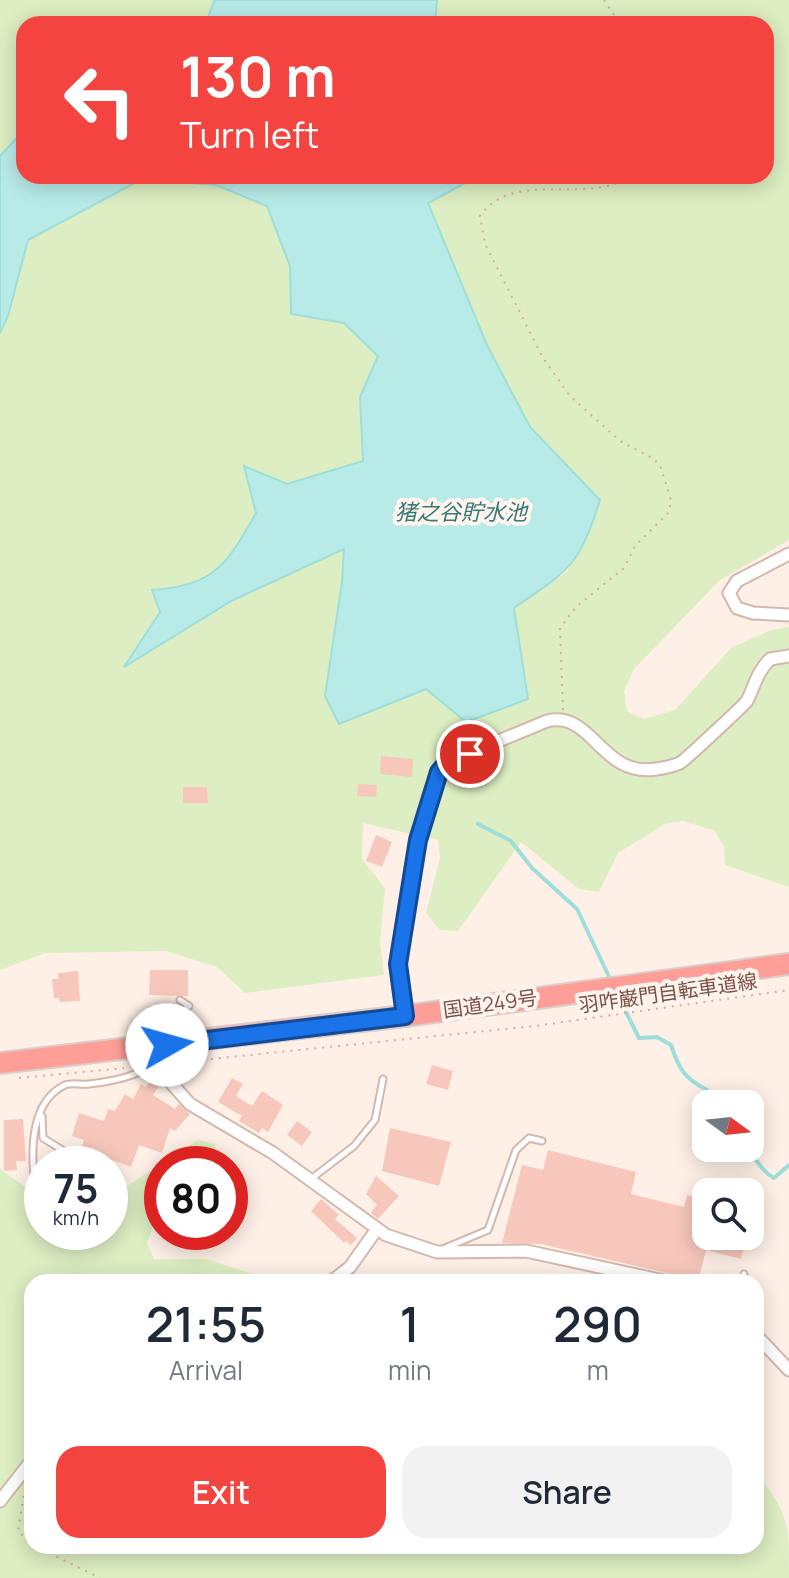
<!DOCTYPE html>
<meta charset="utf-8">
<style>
:root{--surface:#fff;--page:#f2f2f3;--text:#1f2937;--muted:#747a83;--accent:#f4443f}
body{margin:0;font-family:Manrope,"Noto Sans JP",sans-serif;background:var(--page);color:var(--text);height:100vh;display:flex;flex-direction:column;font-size:30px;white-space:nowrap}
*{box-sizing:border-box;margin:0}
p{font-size:26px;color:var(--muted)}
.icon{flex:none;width:44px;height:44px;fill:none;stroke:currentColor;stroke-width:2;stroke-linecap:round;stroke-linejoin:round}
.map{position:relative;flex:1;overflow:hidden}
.panel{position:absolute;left:24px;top:1274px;width:740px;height:280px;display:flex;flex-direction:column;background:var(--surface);border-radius:24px;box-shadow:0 4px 20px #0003}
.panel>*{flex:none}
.hud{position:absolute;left:16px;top:16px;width:758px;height:168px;border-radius:24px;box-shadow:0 4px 20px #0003;background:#f4443f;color:#fff;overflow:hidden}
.needle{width:52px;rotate:105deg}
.controls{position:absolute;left:692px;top:1090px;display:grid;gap:16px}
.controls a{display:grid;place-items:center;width:72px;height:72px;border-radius:16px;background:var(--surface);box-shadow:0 4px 20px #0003;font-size:40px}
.speed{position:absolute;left:24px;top:1146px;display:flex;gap:16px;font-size:40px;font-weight:700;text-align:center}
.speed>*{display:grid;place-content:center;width:104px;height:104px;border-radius:50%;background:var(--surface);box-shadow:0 4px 20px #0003;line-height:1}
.speed small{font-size:20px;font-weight:400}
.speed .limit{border:12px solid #d22;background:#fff;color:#111}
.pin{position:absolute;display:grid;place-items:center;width:68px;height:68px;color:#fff;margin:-34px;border:4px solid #fff;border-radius:50%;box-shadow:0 2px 8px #0007}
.me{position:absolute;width:88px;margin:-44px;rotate:83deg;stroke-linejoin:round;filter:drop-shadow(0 0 6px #0008)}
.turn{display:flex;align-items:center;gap:28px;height:168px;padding:0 32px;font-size:36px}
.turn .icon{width:104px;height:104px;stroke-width:2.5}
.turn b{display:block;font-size:56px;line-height:68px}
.eta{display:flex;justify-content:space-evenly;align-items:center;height:136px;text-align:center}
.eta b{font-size:48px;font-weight:600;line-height:56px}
.cta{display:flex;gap:16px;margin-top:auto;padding:16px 32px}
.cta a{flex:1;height:92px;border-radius:24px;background:var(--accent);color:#fff;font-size:32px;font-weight:600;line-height:92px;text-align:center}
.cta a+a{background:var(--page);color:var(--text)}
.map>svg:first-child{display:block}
.green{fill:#ddeec2}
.water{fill:#b8ebe8;stroke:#9ddedb;stroke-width:2}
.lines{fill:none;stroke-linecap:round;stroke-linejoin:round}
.stream{stroke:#9ddedb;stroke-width:4}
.building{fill:#f7c7bb}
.lane-casing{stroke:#d4b7ad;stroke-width:9}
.street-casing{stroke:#d4b7ad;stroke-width:15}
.highway-casing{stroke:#dacecb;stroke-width:24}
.path{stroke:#dca99d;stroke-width:2;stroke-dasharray:2 6;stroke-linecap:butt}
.lane{stroke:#fff;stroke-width:5}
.street{stroke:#fff;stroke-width:11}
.highway{stroke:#ff9d97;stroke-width:20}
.route-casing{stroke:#114b97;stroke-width:20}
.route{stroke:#1a73e8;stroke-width:14}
.labels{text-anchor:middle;stroke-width:8;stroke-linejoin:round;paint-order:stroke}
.street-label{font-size:20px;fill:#7b5047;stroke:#fff5ee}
.water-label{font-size:22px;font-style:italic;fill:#367a78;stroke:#fff5ee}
</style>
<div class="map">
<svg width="789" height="1578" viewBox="0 0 789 1578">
<rect width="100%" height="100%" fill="#fef0e6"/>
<!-- green -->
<g class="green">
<polygon points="0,0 215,0 205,24 24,24 24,130 0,156"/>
<polygon points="437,0 789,0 789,540 719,581 634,669 624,691 627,711 644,719 675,710 731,648 771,630 789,627 789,887 725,865 724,847 715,831 683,821 665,824 618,853 599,892 579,889 521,842 458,931 440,930 426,913 440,858 438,840 363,823 362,859 385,888 380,942 384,975 245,993 217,967 166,951 45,953 0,970 0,333 8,316 28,240 142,179 216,185 267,206 290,266 291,313 344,323 378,355 360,397 363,461 287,484 256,513 226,565 180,588 152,590 160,612 125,665 233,600 344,548 342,582 427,689 466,722 527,699 514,608 567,572 600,500 530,427 487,345 428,202 478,176 766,176 766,24 435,24"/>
<path d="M198 1140 215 1144 216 1164H162V1224L153 1226 147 1243 154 1259H206L277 1282H32V1546H756V1471C789 1517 789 1519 789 1578H0V1169L38 1196 42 1232H110V1197Z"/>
</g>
<!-- water -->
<g class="water">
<polygon points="215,0 437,0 435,24 205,24"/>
<path d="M24 130V176H478L428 203 487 345 530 427 600 500C578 568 571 568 514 608L528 699 466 722 426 689 339 724 325 696 342 582 344 549 233 600 124 667 160 612 152 590C216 585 227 564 256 513L244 466 287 484 363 461 360 397 378 356 344 323 291 314 290 266 267 206 216 185 142 179 28 240 8 316 0 333V156Z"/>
</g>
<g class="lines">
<!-- stream -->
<g class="stream">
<polyline points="478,824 511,841 532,868 577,909 612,983"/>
<path d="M617 994 639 1038 657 1037 671 1045C679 1069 684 1078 707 1090L711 1104"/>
<path d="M743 1148C757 1156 759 1170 774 1178L789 1165"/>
</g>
</g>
<!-- building -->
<g class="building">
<polygon points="381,756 413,759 412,777 380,774"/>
<polygon points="358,784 377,785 376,797 357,796"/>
<polygon points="183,787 207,787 208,803 183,803"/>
<polygon points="376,835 392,842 382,867 366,861"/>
<polygon points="150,970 188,970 188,996 149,995"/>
<polygon points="78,971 80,1001 60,1002 59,998 54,998 52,979 58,979 58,973"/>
<polygon points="432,1065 453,1071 448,1090 426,1084"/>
<polygon points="232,1078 243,1084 236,1096 252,1106 262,1091 283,1105 268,1132 262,1128 259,1133 239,1121 242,1116 218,1102"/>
<polygon points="150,1081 159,1086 153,1095 175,1109 179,1104 190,1114 175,1131 170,1128 162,1153 139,1145 131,1167 112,1160 111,1164 98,1164 79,1154 84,1140 72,1136 79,1113 104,1121 108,1109 115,1111 125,1094 133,1099 141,1084 146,1087"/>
<polygon points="23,1119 26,1161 16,1161 17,1170 4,1171 4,1120"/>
<polygon points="297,1121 312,1132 302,1146 287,1135"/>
<polygon points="390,1128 451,1142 439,1186 382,1171"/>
<polygon points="548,1150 636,1172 631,1194 684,1207 687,1195 706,1200 706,1236 747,1236 741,1259 706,1250 698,1282 690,1282 671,1274 541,1244 502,1243 522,1165 543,1170"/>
<polygon points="376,1176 399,1196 378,1219 371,1213 377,1205 366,1194"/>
<polygon points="321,1199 339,1215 335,1219 357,1238 351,1245 346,1241 344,1243 311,1211"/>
</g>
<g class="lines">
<!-- lane casing -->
<g class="lane-casing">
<g id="lane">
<polyline points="151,1039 151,1021 181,1012 189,1006 180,1000"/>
<polyline points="42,1116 43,1138 85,1164"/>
<polyline points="110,1174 115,1176"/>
<polyline points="311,1179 354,1146 375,1120 383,1079"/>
<path d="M35 1187C31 1155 29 1102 65 1085 71 1082 82 1085 89 1084 115 1081 132 1077 154 1065"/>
<polyline points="445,1248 488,1230 516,1150 529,1138 542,1141"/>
<polyline points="744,1274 745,1282"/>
</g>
</g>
<!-- street casing -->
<g class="street-casing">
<g id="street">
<polyline points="789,554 737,581 729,593 737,608 753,613 789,615"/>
<path d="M405 1016 398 964 418 840 434 783 448 762 547 721C593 710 601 778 656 769 664 768 673 766 680 763 684 761 744 705 747 701 755 685 757 672 770 659L789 656"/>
<polyline points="151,1047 155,1065 190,1104 273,1153 386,1235 437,1252 526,1251 669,1282"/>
<polyline points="331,1282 350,1267 377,1229"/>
<polyline points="756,1335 789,1370"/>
<polyline points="0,1501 32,1460"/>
</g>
</g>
<!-- highway casing -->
<g class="highway-casing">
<polyline id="highway" points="0,1063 405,1016 789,964"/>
</g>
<!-- path -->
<g class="path">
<polyline points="604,0 620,24"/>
<path d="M563 710 560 628 576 607 624 568 635 546 669 512 671 500 661 468 654 459 620 441 570 396 543 358 485 244 480 216C513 168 590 206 630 176"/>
<polyline points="171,1063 535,1026 789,990"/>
<polyline points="19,1078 124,1068"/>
<polyline points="25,1488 18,1531 32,1544"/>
<polyline points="35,1546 100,1578"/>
</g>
<!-- lane -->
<use href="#lane" class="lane"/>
<!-- street -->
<use href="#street" class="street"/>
<!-- highway -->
<use href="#highway" class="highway"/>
</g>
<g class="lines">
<!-- route casing -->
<g class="route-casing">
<polyline id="route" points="167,1045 405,1016 398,964 418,840 439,772 448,762 470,754"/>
</g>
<!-- route -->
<use href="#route" class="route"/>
</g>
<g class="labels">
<!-- street labels -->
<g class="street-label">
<text transform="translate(668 993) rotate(-8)" y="7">羽咋巌門自転車道線</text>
<text transform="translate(490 1004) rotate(-8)" y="7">国道249号</text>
</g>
<!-- water labels -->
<g class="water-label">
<text x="461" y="520">猪之谷貯水池</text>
</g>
</g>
</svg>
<div class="controls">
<a><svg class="needle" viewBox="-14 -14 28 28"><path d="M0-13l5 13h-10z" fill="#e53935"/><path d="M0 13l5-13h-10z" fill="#747a83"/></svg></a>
<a><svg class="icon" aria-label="search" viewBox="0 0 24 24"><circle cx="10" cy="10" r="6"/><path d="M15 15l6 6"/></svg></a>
</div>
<div class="speed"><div>75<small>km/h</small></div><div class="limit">80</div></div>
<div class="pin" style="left:470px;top:754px;background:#d93025"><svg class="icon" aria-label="arrive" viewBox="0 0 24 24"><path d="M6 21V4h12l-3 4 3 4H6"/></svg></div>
<svg class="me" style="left:167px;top:1045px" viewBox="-20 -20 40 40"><circle r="19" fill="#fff"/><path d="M0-13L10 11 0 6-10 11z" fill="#1a73e8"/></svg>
<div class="hud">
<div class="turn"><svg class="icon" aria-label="left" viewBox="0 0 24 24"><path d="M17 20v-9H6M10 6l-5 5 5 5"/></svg><div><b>130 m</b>Turn left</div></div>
</div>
<section class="panel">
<div class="eta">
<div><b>21:55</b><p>Arrival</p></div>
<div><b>1</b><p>min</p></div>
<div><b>290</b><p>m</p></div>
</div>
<div class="cta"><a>Exit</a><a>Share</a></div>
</section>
</div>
